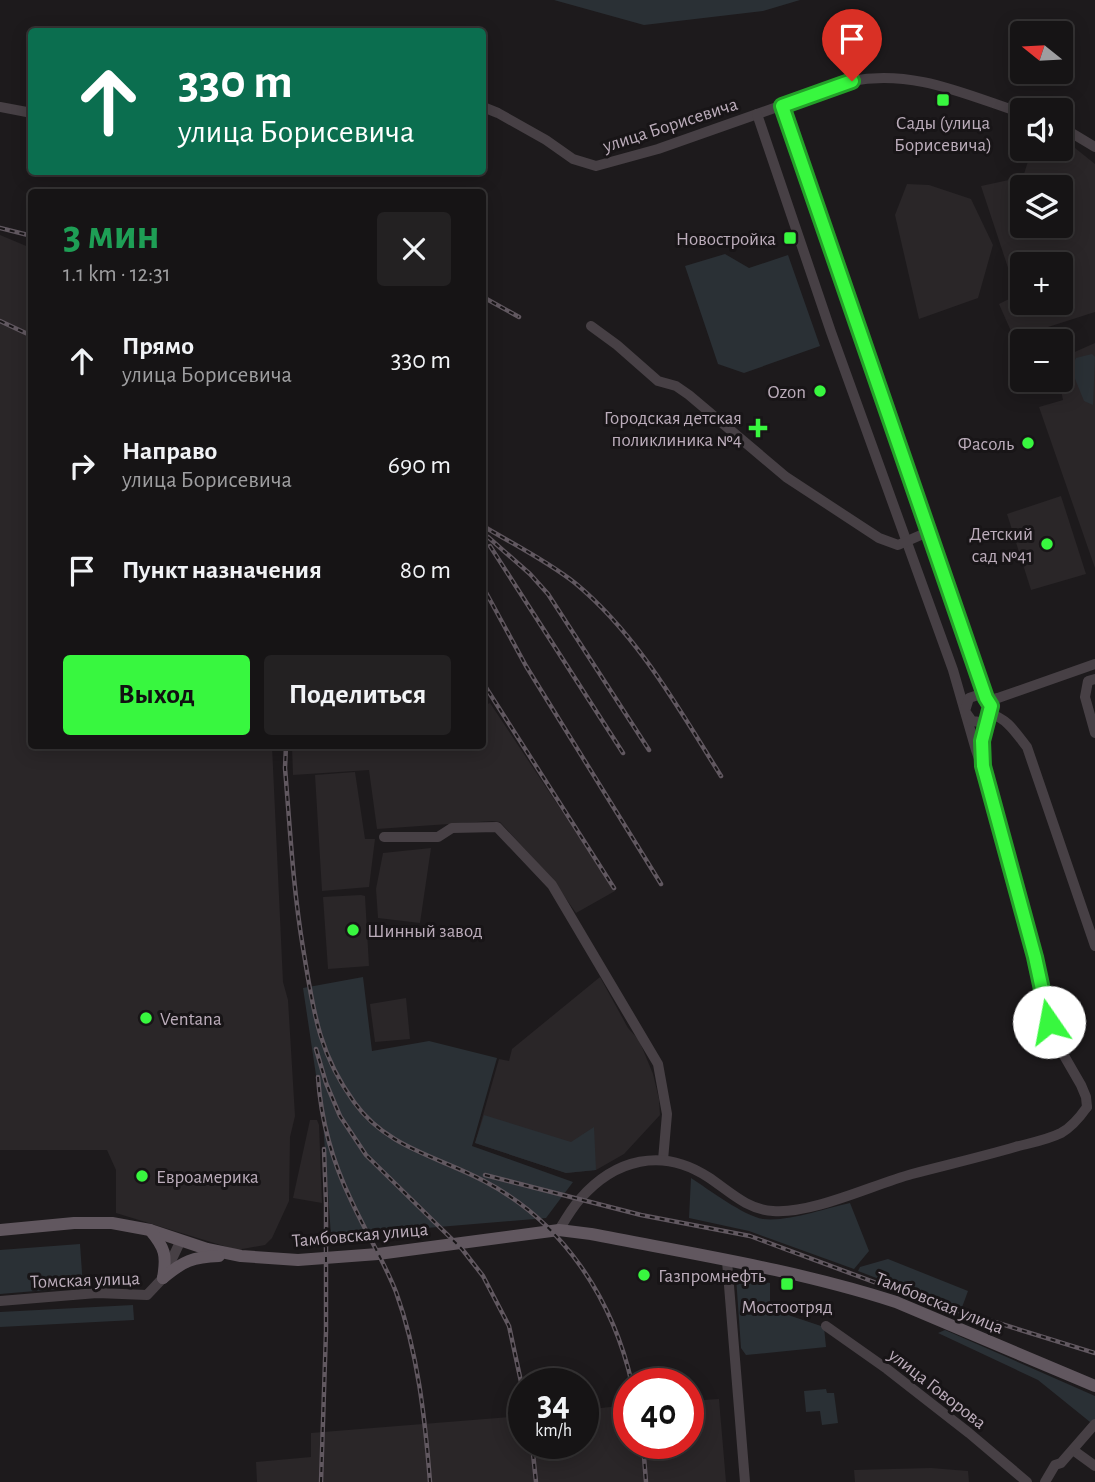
<!DOCTYPE html>
<html lang="ru">
<meta charset="utf-8">
<style>
:root{--surface:#161415;--page:#232122;--text:#f1f3f6;--muted:#9e9ea0;--line:#353334;--accent:#38f73f}
body{margin:0;font-family:"Alegreya Sans",sans-serif;background:var(--page);color:var(--text);height:100vh;display:flex;flex-direction:column;font-size:26px;white-space:nowrap}
*{box-sizing:border-box;margin:0}
p{font-size:23px;color:var(--muted)}
.icon{flex:none;width:38px;height:38px;fill:none;stroke:currentColor;stroke-width:2;stroke-linecap:round;stroke-linejoin:round}
.map{position:relative;flex:1;overflow:hidden}
.sheet{position:absolute;left:28px;top:189px;width:458px;height:560px;display:flex;flex-direction:column;background:var(--surface);border-radius:7px;box-shadow:0 4px 18px #0003,0 0 0 2px var(--line)}
.sheet>*{flex:none}
.guide{position:absolute;left:28px;top:28px;width:458px;height:147px;border-radius:7px;box-shadow:0 4px 18px #0003,0 0 0 2px var(--line);background:#0b6e4f;color:#fff;overflow:hidden}
.needle{width:46px;rotate:288deg}
.fabs{position:absolute;left:1010px;top:21px;display:grid;gap:14px}
.fabs a{display:grid;place-items:center;width:63px;height:63px;border-radius:7px;background:var(--surface);box-shadow:0 4px 18px #0003,0 0 0 2px var(--line);font-size:35px}
.speed{position:absolute;left:508px;top:1368px;display:flex;gap:14px;font-size:35px;font-weight:700;text-align:center}
.speed>*{display:grid;place-content:center;width:91px;height:91px;border-radius:50%;background:var(--surface);box-shadow:0 4px 18px #0003,0 0 0 2px var(--line);line-height:1}
.speed small{font-size:18px;font-weight:400}
.speed .limit{border:10px solid #d22;background:#fff;color:#111}
.pin{position:absolute;display:grid;place-items:center;width:60px;height:60px;color:#fff;margin:-72px -30px;border-radius:50% 50% 50% 0;rotate:-45deg;box-shadow:0 0 7px #0007}
.pin .icon{rotate:45deg}
.me{position:absolute;width:77px;margin:-38px;rotate:348deg;stroke-linejoin:round;filter:drop-shadow(0 0 5px #0008)}
.turn{display:flex;align-items:center;gap:24px;height:147px;padding:0 35px;font-size:32px}
.turn .icon{width:91px;height:91px;stroke-width:2.5}
.turn b{display:block;font-size:49px;line-height:60px}
.round{display:grid;place-items:center;flex:none;width:74px;height:74px;border-radius:7px;background:var(--page)}
.headline{display:flex;align-items:center;justify-content:space-between;height:119px;padding:0 35px}
h1{font-size:42px;font-weight:700;line-height:52px;color:#1e9e55}
.button{display:flex;gap:14px;margin-top:auto;padding:14px 35px}
.button a{flex:1;height:80px;border-radius:7px;background:var(--accent);color:#111;font-size:28px;font-weight:700;line-height:80px;text-align:center}
.button a+a{background:var(--page);color:var(--text)}
ul{padding:0;list-style:none}
li{display:flex;align-items:center;gap:21px;height:105px;padding:0 35px}
li div{flex:1}
li b{display:block;font-size:26px}
li em{font-style:normal}
.map>svg:first-child{display:block}
.built{fill:#2a2628;fill-rule:evenodd}
.green{fill:#2a3035}
.lines{fill:none;stroke-linecap:round;stroke-linejoin:round}
.minor{stroke:#474045;stroke-width:10}
.major{stroke:#61575f;stroke-width:12}
.rail-casing{stroke:#615860;stroke-width:4.5}
.rail{stroke:#181517;stroke-width:2;stroke-dasharray:5;stroke-linecap:butt}
.route-casing{stroke:#24a129;stroke-width:18}
.route{stroke:#38f73f;stroke-width:12}
.poi-dot{fill:#38f73f;stroke:#181517;stroke-width:2.5}
.labels{text-anchor:middle;stroke-width:6;stroke-linejoin:round;paint-order:stroke}
.poi-label{font-size:19px;fill:#bcadbb;stroke:#181517;text-anchor:end}
.street-label{font-size:19px;fill:#bcadbb;stroke:#181517}
</style>
<div class="map">
<svg width="1095" height="1482" viewBox="0 0 1095 1482">
<rect width="100%" height="100%" fill="#1d1a1c"/>
<!-- built -->
<g class="built">
<path d="M1061 144 1075 148 1095 164V312L1014 338 999 304 1017 295 981 186 1023 177 1032 149H1060ZM1060 187V226H1022V187ZM1022 264H1060V303H1022Z"/>
<polygon points="907,184 929,185 971,199 993,245 978,298 919,319 895,215"/>
<polygon points="0,235 31,248 32,746 272,746 283,982 288,1000 295,1116 290,1137 289,1201 272,1238 265,1245 237,1250 116,1213 116,1170 107,1150 0,1150"/>
<polygon points="1095,343 1095,568 1039,407 1063,400 1059,380 1061,358"/>
<polygon points="1061,496 1086,574 1031,590 1007,514"/>
<polygon points="490,703 615,891 576,913 553,880 500,822 492,821 377,829 369,770 293,775 292,746 483,746 483,706"/>
<polygon points="355,772 365,839 375,839 369,887 322,891 315,775"/>
<polygon points="431,848 420,923 378,918 376,889 383,853"/>
<polygon points="361,895 365,896 369,966 328,969 323,897"/>
<polygon points="600,977 628,1028 639,1040 653,1074 659,1099 660,1115 624,1154 596,1170 566,1173 475,1143 499,1059 509,1061 512,1049"/>
<polygon points="406,998 410,1039 375,1042 370,1004"/>
<polygon points="310,1120 317,1120 319,1125 322,1203 293,1198"/>
<polygon points="719,1399 726,1482 257,1482 256,1462 311,1457 311,1433 323,1432 523,1416 523,1444 583,1444 583,1410 628,1405 628,1444 688,1444 688,1401"/>
<polygon points="931,1468 968,1471 969,1482 855,1482 854,1470"/>
</g>
<!-- green -->
<g class="green">
<polygon points="554,0 800,0 763,11 644,25"/>
<polygon points="725,254 749,268 788,255 820,346 744,373 718,364 685,266"/>
<polygon points="1092,354 1095,357 1093,405 1084,401 1071,369 1076,358"/>
<polygon points="363,977 372,1051 429,1041 497,1058 472,1146 573,1182 546,1218 331,1236 323,1122 303,988"/>
<polygon points="484,1115 571,1142 594,1127 596,1170 566,1173 475,1143"/>
<path d="M691 1178C708 1189 744 1216 763 1219 788 1222 826 1208 850 1203L869 1251 854 1269 749 1231 689 1218Z"/>
<polygon points="80,1244 83,1287 0,1294 0,1250"/>
<polygon points="888,1259 968,1291 961,1310 858,1271 860,1267"/>
<polygon points="736,1277 770,1283 770,1309 824,1327 826,1347 746,1355 741,1348"/>
<polygon points="133,1305 134,1320 0,1327 0,1312"/>
<polygon points="945,1330 1095,1396 1095,1426 1038,1380 938,1333"/>
<polygon points="826,1389 827,1393 834,1393 838,1423 822,1425 820,1411 806,1412 804,1391"/>
</g>
<g class="lines">
<!-- minor -->
<g class="minor">
<polyline points="782,106 992,710"/>
<polyline points="0,107 32,113"/>
<path d="M483 107 498 113 546 140 573 159 596 166 658 149 851 81C913 69 964 94 1022 113"/>
<polyline points="757,114 831,332 953,670 976,750 993,798 1035,957 1049,1022 1055,1040 1081,1085 1086,1097 1087,1107"/>
<polyline points="1060,126 1095,147"/>
<polyline points="591,326 617,345 658,381 676,386 689,395 786,477 879,538 898,545 930,531"/>
<polyline points="1095,679 1088,681 1085,697 1095,733"/>
<polyline points="986,698 978,695 969,698 965,711 972,721 980,722 988,719"/>
<polyline points="988,700 998,698 1095,664"/>
<path d="M990 714C1007 718 1016 733 1027 747L1095 946"/>
<polyline points="983,759 982,741 992,710"/>
<polyline points="384,837 438,837 452,828 497,827 552,885 658,1064 667,1114 663,1160"/>
<path d="M559 1230C565 1220 572 1208 580 1199 615 1159 662 1147 708 1177 728 1190 747 1210 773 1211 813 1214 872 1185 912 1174 946 1165 981 1157 1015 1147 1030 1143 1047 1140 1061 1133 1072 1127 1080 1117 1087 1107"/>
<polyline points="727,1261 745,1482"/>
<polyline points="0,1301 97,1293 147,1295 163,1278 181,1240"/>
<polyline points="826,1326 887,1369 969,1433 1027,1482"/>
<polyline points="1073,1450 1095,1466"/>
<polyline points="1045,1482 1055,1465 1061,1463 1095,1424"/>
</g>
<!-- major -->
<g class="major">
<path d="M0 1230 74 1223H112L150 1230 207 1249 241 1256 298 1260 378 1254 559 1230 591 1234C693 1254 797 1270 896 1302L1095 1386"/>
<path d="M150 1230C165 1248 167 1255 163 1278"/>
<path d="M163 1278C183 1261 193 1257 219 1256"/>
</g>
<!-- rail casing -->
<g class="rail-casing">
<g id="rail">
<polyline points="0,228 32,236"/>
<polyline points="483,297 519,317"/>
<polyline points="0,321 32,336"/>
<path d="M483 526C513 544 547 561 575 583 637 634 679 709 721 776"/>
<polyline points="488,537 530,574 548,594 649,750"/>
<polyline points="490,546 623,753"/>
<polyline points="483,587 526,666 661,884"/>
<polyline points="483,683 614,888"/>
<path d="M286 746 285 768C290 828 293 888 303 948 313 1007 317 1051 354 1102 387 1148 437 1156 484 1181 563 1222 613 1299 632 1384"/>
<polyline points="316,1049 326,1083 340,1116 366,1155 462,1249 483,1276 509,1326 523,1391"/>
<path d="M318 1077C321 1121 332 1161 351 1200 365 1231 384 1261 396 1292 418 1353 425 1418 430 1482"/>
<polyline points="485,1175 641,1215 750,1236 917,1298 1095,1353"/>
<polyline points="532,1444 536,1482"/>
<polyline points="643,1444 646,1482"/>
<polyline points="321,1482 326,1331 326,1204 324,1149"/>
</g>
</g>
<!-- rail -->
<use href="#rail" class="rail"/>
</g>
<g class="lines">
<!-- route casing -->
<g class="route-casing">
<polyline id="route" points="852,81 782,106 986,698 991,706 982,741 983,766 1035,957 1049,1022"/>
</g>
<!-- route -->
<use href="#route" class="route"/>
</g>
<!-- markers -->
<g class="poi-dot">
<rect x="936" y="93" width="14" height="14" rx="3.5"/>
<rect x="783" y="231" width="14" height="14" rx="3.5"/>
<circle cx="820" cy="391" r="7"/>
<path d="M754.5 417.5h7v7h7v7h-7v7h-7v-7h-7v-7h7z"/>
<circle cx="1028" cy="443" r="7"/>
<circle cx="1047" cy="544" r="7"/>
<circle cx="353" cy="930" r="7"/>
<circle cx="146" cy="1018" r="7"/>
<circle cx="142" cy="1176" r="7"/>
<circle cx="644" cy="1275" r="7"/>
<rect x="780" y="1277" width="14" height="14" rx="3.5"/>
</g>
<g class="labels">
<!-- poi labels -->
<g class="poi-label">
<text x="943" y="129" text-anchor="middle">Сады (улица<tspan x="943" dy="22">Борисевича)</tspan></text>
<text x="776" y="245">Новостройка</text>
<text x="806" y="398">Ozon</text>
<text x="742" y="424">Городская детская<tspan x="742" dy="22">поликлиника №4</tspan></text>
<text x="1014" y="450">Фасоль</text>
<text x="1033" y="540">Детский<tspan x="1033" dy="22">сад №41</tspan></text>
<text x="367" y="937" text-anchor="start">Шинный завод</text>
<text x="160" y="1025" text-anchor="start">Ventana</text>
<text x="156" y="1183" text-anchor="start">Евроамерика</text>
<text x="658" y="1282" text-anchor="start">Газпромнефть</text>
<text x="787" y="1313" text-anchor="middle">Мостоотряд</text>
</g>
<!-- street labels -->
<g class="street-label">
<text transform="translate(670 124) rotate(-18)" y="7">улица Борисевича</text>
<text transform="translate(360 1234) rotate(-5)" y="7">Тамбовская улица</text>
<text transform="translate(85 1279) rotate(-2)" y="7">Томская улица</text>
<text transform="translate(940 1302) rotate(22)" y="7">Тамбовская улица</text>
<text transform="translate(938 1388) rotate(38)" y="7">улица Говорова</text>
</g>
</g>
</svg>
<div class="fabs">
<a><svg class="needle" viewBox="-14 -14 28 28"><path d="M0-13l5 13h-10z" fill="#e53935"/><path d="M0 13l5-13h-10z" fill="#9e9ea0"/></svg></a>
<a><svg class="icon" aria-label="sound" viewBox="0 0 24 24"><path d="M4 9h4l5-4v14l-5-4H4zM17 9q2 3 0 6"/></svg></a>
<a><svg class="icon" aria-label="layers" viewBox="0 0 24 24"><path d="M12 4l9 5-9 5-9-5zM3 14l9 5 9-5"/></svg></a>
<a>+</a>
<a>−</a>
</div>
<div class="speed"><div>34<small>km/h</small></div><div class="limit">40</div></div>
<div class="pin" style="left:852px;top:81px;background:#d93025"><svg class="icon" aria-label="arrive" viewBox="0 0 24 24"><path d="M6 21V4h12l-3 4 3 4H6"/></svg></div>
<svg class="me" style="left:1049px;top:1022px" viewBox="-20 -20 40 40"><circle r="19" fill="#fff"/><path d="M0-13L10 11 0 6-10 11z" fill="#38f73f"/></svg>
<div class="guide">
<div class="turn"><svg class="icon" aria-label="ahead" viewBox="0 0 24 24"><path d="M12 20V5M6 11l6-6 6 6"/></svg><div><b>330 m</b>улица Борисевича</div></div>
</div>
<section class="sheet">
<div class="headline"><div><h1>3 мин</h1><p>1.1 km · 12:31</p></div><a class="round"><svg class="icon" aria-label="close" viewBox="0 0 24 24"><path d="M6 6l12 12M18 6L6 18"/></svg></a></div>
<ul>
<li><svg class="icon" aria-label="ahead" viewBox="0 0 24 24"><path d="M12 20V5M6 11l6-6 6 6"/></svg><div><b>Прямо</b><p>улица Борисевича</p></div><em>330 m</em></li>
<li><svg class="icon" aria-label="right" viewBox="0 0 24 24"><path d="M7 20v-9h11M14 6l5 5-5 5"/></svg><div><b>Направо</b><p>улица Борисевича</p></div><em>690 m</em></li>
<li><svg class="icon" aria-label="arrive" viewBox="0 0 24 24"><path d="M6 21V4h12l-3 4 3 4H6"/></svg><div><b>Пункт назначения</b></div><em>80 m</em></li>
</ul>
<div class="button"><a>Выход</a><a>Поделиться</a></div>
</section>
</div>
